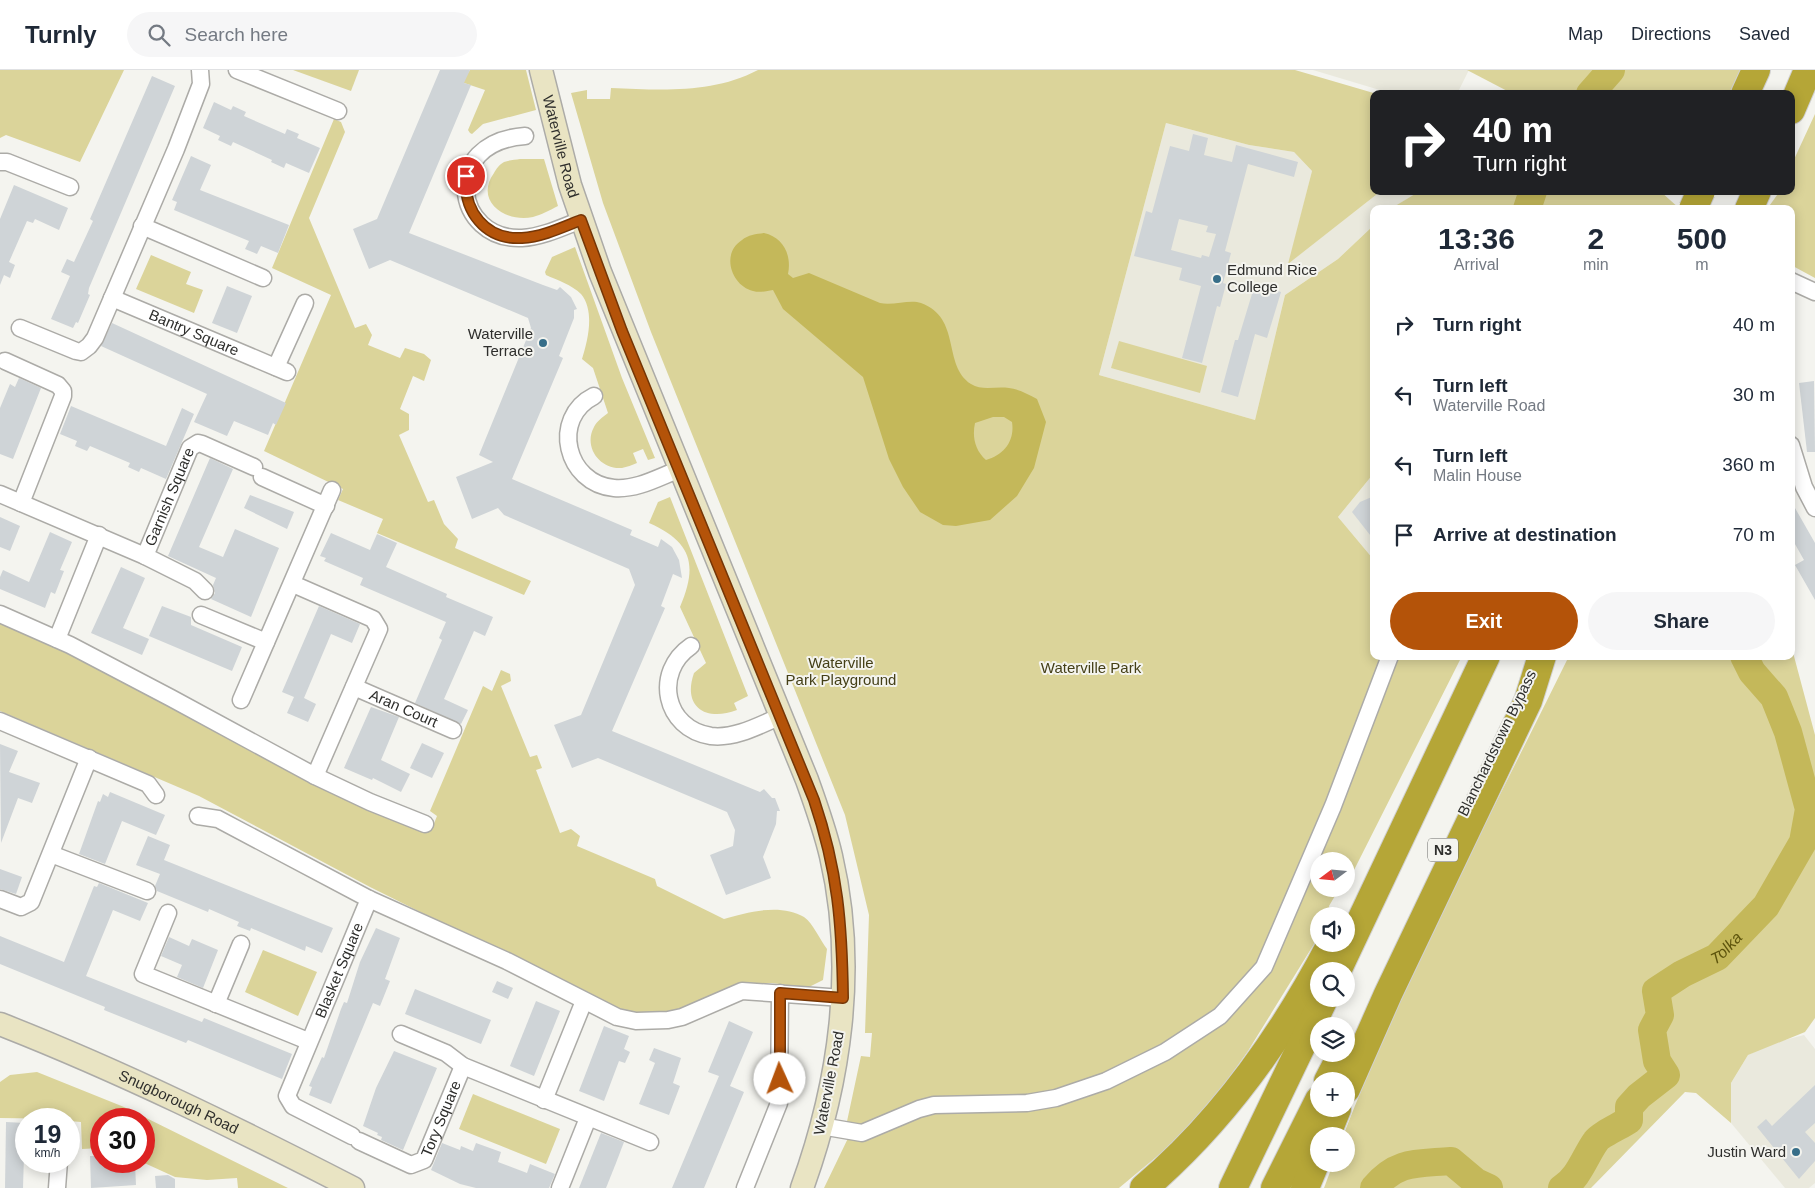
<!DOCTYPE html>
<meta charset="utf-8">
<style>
:root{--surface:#fff;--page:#f6f6f7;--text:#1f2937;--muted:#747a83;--line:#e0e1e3;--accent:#b45309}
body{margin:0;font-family:Helvetica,sans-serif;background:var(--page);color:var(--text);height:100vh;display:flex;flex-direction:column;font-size:19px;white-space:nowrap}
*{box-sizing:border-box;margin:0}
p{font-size:16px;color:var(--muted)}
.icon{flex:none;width:28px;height:28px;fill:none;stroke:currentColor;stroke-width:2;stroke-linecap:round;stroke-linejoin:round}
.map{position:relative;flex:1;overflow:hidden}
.details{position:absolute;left:1370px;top:135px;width:425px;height:455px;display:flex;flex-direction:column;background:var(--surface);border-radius:10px;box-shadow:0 2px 12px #0003}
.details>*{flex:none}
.hud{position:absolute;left:1370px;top:20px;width:425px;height:105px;border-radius:10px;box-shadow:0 2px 12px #0003;background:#202124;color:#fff;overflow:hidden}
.needle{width:32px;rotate:254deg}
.fabs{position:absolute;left:1310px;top:782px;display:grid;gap:10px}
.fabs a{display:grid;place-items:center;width:45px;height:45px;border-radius:50%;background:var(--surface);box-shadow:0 2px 12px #0003;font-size:25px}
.speed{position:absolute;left:15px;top:1038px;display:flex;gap:10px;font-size:25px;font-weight:700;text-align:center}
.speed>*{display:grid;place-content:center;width:65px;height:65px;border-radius:50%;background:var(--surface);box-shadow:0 2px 12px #0003;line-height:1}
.speed small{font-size:12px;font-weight:400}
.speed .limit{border:8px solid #d22;background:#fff;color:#111}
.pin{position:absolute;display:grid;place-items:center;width:42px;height:42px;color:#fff;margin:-21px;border:2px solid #fff;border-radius:50%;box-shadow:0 1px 5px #0007}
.me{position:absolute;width:55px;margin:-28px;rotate:358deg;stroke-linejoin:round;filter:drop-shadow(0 0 4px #0008)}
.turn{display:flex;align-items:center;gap:18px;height:105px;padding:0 20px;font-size:22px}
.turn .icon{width:65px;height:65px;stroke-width:2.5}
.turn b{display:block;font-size:35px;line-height:42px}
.eta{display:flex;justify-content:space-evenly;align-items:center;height:85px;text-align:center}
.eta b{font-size:30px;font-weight:800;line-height:35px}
.cta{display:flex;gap:10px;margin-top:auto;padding:10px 20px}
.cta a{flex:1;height:58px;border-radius:30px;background:var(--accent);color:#fff;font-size:20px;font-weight:800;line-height:58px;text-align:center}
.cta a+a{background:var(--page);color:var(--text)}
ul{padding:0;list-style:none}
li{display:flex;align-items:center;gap:15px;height:70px;padding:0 20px}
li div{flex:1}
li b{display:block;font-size:19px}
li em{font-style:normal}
header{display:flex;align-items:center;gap:30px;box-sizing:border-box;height:70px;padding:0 25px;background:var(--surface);border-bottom:1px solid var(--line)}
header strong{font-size:24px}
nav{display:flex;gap:28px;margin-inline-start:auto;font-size:18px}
.search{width:350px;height:45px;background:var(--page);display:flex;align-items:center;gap:12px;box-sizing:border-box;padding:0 18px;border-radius:28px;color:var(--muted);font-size:19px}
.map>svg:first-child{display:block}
.built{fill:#eae9dd}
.green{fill:#dbd49a}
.water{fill:#c4b85a;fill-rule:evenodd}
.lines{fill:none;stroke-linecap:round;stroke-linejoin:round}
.river{stroke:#c4b85a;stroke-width:28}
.building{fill:#cfd4d7;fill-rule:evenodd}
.street-casing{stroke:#acaba7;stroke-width:19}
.secondary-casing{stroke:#acaba7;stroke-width:25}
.highway-casing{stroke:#d1d1d1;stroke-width:30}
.street{stroke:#fff;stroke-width:16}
.secondary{stroke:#e9e4c3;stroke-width:22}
.highway{stroke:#b5a637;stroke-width:28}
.highway-bridge-casing{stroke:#d1d1d1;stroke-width:30;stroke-linecap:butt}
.highway-bridge{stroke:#b5a637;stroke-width:28}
.route-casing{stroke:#753606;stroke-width:12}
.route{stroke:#b45309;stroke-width:9}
.poi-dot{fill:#376e89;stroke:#f4f4ef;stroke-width:2}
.labels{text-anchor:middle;stroke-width:4;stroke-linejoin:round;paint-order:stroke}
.shield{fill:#f4f4ef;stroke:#696966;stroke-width:1}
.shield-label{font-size:14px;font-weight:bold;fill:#2e2e2c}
.street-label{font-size:15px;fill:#2e2e2c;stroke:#f4f4ef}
.poi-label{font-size:15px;fill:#2e2e2c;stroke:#f4f4ef;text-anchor:end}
.park-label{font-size:15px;fill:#443f17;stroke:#f4f4ef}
.water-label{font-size:16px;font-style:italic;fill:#5e550d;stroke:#f4f4ef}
</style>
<header>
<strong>Turnly</strong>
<div class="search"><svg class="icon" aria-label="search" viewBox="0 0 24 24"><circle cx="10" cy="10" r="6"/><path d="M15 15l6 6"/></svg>Search here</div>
<nav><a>Map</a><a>Directions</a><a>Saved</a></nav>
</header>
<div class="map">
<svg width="1815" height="1118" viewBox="0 0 1815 1118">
<rect width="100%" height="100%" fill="#f4f4ef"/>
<!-- built -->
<g class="built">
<polygon points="1313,0 1469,0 1457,24 1393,24"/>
<polygon points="1166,53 1249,75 1294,82 1312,101 1289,193 1381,121 1420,121 1390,139 1374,139 1374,155 1338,189 1285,225 1255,350 1099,305"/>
<polygon points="1374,403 1374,490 1338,447"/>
<polygon points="1804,965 1815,979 1815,1113 1809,1118 1785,1118 1731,1053 1731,1013 1748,985 1773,973"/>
</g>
<!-- green -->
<g class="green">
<polygon points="0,0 124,0 80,92 6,65 0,68"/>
<polygon points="293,0 359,0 351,21"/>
<polygon points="470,0 526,0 536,40 483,54 472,64 470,63 468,60 485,20 461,12 465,2 468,3"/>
<path d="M758 0H1295L1377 24H1374V121H1381L1288 194 1312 101 1294 82 1249 75 1166 53 1099 305 1255 350 1285 225 1338 189 1374 155V403L1338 447 1374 490V586H1462L1351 806 1346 808V791H1319V819H1339L1329 836 1331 846H1319V866L1248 981 1196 1054 1119 1118H824L851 1062 846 1056 861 986 870 987 872 963H865L869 845 845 745 651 262 603 133 571 23 587 20V29H610L611 18C661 20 712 24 758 0Z"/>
<polygon points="1467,0 1741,0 1732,24 1513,24"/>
<polygon points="1815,44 1815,208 1791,195 1791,139 1767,139 1780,121 1791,121 1791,96"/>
<polygon points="334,49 341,52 345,62 309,148 355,258 366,254 372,265 368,275 400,288 405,278 424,284 431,290 424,311 413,306 400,339 409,344 409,360 399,365 428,432 434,430 444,454 458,469 455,478 531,511 524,525 377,463 383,449 338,430 343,419 264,381 331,225 272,198"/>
<path d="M520 89H544L558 136C550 140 541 145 533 147 505 153 474 131 494 103 496 99 500 94 504 92 509 90 515 90 520 89Z"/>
<polygon points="1420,121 1660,121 1680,139 1390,139"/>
<path d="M575 177 622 308 655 388 648 390 643 379 633 383 637 393C632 395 627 397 622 398 600 400 583 377 594 357 597 351 603 347 608 343L593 298 582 289C588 270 595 241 581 224 572 215 557 210 546 205L545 202 552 187Z"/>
<polygon points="151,185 191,202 186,214 203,220 194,243 136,219"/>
<polygon points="1119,271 1207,296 1200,323 1111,298"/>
<path d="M670 427 748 626 734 633 737 640C706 652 682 637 694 603L706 593 680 537C698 495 692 472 649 453L658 432Z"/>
<path d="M0 552 19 559 365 736 431 761 437 746 430 741 483 616 492 621 501 600 510 604 511 611 501 616 530 687 537 685 542 698 536 700 560 763 571 759 580 766 577 776 655 809 657 816 724 849C747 842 781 833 804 847 813 853 820 870 827 879L823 910 807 918 772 913 737 914 673 943 626 944 370 817 199 726 0 641Z"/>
<path d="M1791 575 1815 665V948L1805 962 1748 985 1731 1013V1053L1696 1023 1685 1022 1591 1118H1324L1333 1094H1346V1066H1343C1407 901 1491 745 1569 586H1791Z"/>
<polygon points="263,880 317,902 298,946 245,922"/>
<polygon points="37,1002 124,1037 288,1118 238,1118 237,1108 207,1110 175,1107 140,1091 144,1091 144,1049 101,1049 101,1078 82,1079 81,1052 69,1051 69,1049 0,1048 0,1012 10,1005"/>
<polygon points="473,1024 560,1059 546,1094 459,1059"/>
</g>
<!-- water -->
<path class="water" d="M764 163C783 167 792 185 788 204L793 208 809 203 880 233C893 236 910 229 921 233 962 248 942 295 971 314 982 321 996 316 1009 318 1018 319 1028 324 1037 329L1046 352 1034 398 1017 426 990 450 956 456 943 455 920 442 903 417 889 389 863 307 783 239 773 220C766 221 760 223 753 221 732 216 720 184 742 170 748 165 756 164 764 163ZM993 347H1004L1012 352C1015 371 1004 385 986 390 975 380 972 367 975 353Z"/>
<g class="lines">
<!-- river -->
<g class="river">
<polyline points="1590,24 1611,0"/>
<polyline points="1527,139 1533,121"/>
<path d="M1374 1118C1397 1090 1418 1094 1451 1091L1476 1112 1489 1118"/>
<path id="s1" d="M1562 1118C1579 1108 1585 1086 1596 1071 1600 1065 1622 1055 1629 1050V1037L1639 1026 1666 1005 1657 991 1652 960 1660 945 1656 921 1682 904 1717 887 1766 836 1803 772 1809 739 1788 662 1774 627 1752 602 1744 586"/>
</g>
</g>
<!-- building -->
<g class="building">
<polygon points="440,0 470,0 464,13 471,15 409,163 543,215 557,220 560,217 571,227 577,239 574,240 574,248 559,286 563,288 512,409 632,460 630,465 658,477 661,469 672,477 679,490 682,508 673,504 661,536 665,538 612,661 760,722 764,719 772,728 775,728 780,741 777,741 776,754 763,787 771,808 726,825 710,785 733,776 735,760 727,742 598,688 572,698 554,655 581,645 635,515 629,499 504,445 498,438 472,449 456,407 493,392 479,385 531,258 528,248 390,190 369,199 353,159 377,149"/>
<polygon points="152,6 175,16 89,218 88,224 90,225 78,253 76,252 73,258 51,249 70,206 61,202 67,189 74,192 93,151 90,149"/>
<polygon points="214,32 231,40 233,36 246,42 244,46 285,64 287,59 299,64 297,68 320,78 309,103 286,93 284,98 271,92 272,90 233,72 231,76 218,70 220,66 203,58"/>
<path d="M1193 64 1208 68 1204 85 1232 92 1236 75 1298 92 1294 107 1248 94 1225 181 1231 183 1223 213 1226 214 1220 237 1217 236 1202 293 1182 288 1201 216 1179 210 1182 198 1134 186 1146 141 1152 143 1170 76 1189 81ZM1179 149 1208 156 1206 162 1216 164 1209 187 1202 185 1201 188 1171 180Z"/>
<polygon points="191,86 211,95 200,120 289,155 278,183 261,176 257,184 245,179 249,171 174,140 177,132 172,130"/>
<polygon points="14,115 68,138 59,160 35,149 33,153 27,151 9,192 15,195 10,208 4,205 0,215 0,149"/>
<polygon points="1255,214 1281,222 1267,268 1255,264 1238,327 1221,322 1235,270 1238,270"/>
<polygon points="227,216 252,226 237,263 212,253"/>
<polygon points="112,253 286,333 276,355 273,353 268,365 234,351 227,366 194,352 207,324 101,276"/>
<polygon points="19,308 41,318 13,389 0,384 0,338 10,314 15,317"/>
<polygon points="1814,311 1815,382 1807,382 1799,313"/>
<polygon points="71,336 166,376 182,338 194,344 166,409 141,398 139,402 128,397 130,393 90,376 87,381 75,376 77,371 60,364"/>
<polygon points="210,388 233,399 199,477 223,487 235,459 279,478 251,547 211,529 215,523 213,515 216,508 168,486"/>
<polygon points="250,425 294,442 287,459 244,438"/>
<polygon points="1374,426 1374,470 1352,442 1360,432"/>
<polygon points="1791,431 1815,473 1815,530 1795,495 1804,490 1791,467"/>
<polygon points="0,447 20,456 10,481 0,477"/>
<polygon points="50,462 72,472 60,500 64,501 55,524 51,522 45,538 0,519 0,507 3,500 29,512"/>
<polygon points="331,463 370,480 377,464 397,473 386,497 447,524 446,527 493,547 485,566 474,561 444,629 468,640 461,654 415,633 442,570 439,568 446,552 360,515 363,508 324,491 326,488 320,486"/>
<polygon points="121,497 145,508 123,558 149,569 142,585 91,563"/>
<polygon points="162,536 191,547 191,555 242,577 232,601 149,566"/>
<polygon points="319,536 360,554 352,573 331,564 304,628 316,634 308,652 287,643 294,627 282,622"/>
<polygon points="371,637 399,647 381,690 410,704 401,722 373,708 372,710 344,698"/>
<polygon points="422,673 444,683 432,708 410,698"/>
<polygon points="0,674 18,681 9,702 40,713 32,733 18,728 1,773"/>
<polygon points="110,722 165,745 156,765 122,751 105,794 79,784 98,731 100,732 103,724 108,727"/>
<polygon points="148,766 170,775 164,790 333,858 322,883 306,876 305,881 251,858 250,861 237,856 239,852 209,839 208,842 157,821 155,816 160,804 136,795"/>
<polygon points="0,799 22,807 16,824 0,819"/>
<polygon points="99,813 148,833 140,851 113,840 86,906 202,952 204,948 292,984 282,1009 188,970 186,973 104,940 105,937 0,894 0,866 64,892 94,816 97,817"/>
<polygon points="376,858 400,868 385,909 390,911 380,936 373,933 331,1034 309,1025 312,1017 309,1016 322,987 324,988 341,939 344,932 347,933 360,892"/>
<polygon points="169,867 189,876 192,869 218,880 203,918 177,907 182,895 161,886"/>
<polygon points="497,911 513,918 508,929 492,922"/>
<polygon points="415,919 491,950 481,974 405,944"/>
<polygon points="536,931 560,941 534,1006 510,996"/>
<polygon points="729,951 753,962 730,1016 744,1022 704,1118 672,1118 719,1006 708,1002"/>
<polygon points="604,956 629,966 624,979 630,982 625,993 619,991 604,1031 579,1021"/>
<polygon points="654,978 681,988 673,1013 680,1016 669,1045 639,1034 655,993 649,990"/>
<polygon points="394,981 437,998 403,1080 381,1070 382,1067 377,1065 378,1063 363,1056 376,1018"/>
<polygon points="1815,1015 1815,1053 1805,1062 1815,1073 1815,1091 1799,1109 1757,1057 1766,1049 1772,1056"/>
<polygon points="6,1052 25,1053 23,1118 5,1118"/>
<polygon points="601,1063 624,1072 616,1093 606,1118 579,1118"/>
<polygon points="442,1073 460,1080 461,1076 473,1081 476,1073 501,1082 498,1092 527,1103 530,1094 555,1104 549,1118 476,1118 460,1114 431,1100"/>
<polygon points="90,1086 101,1086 101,1091 109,1091 109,1095 135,1094 136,1115 91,1118"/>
<polygon points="168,1105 175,1109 175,1118 156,1118 155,1106"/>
</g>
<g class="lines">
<!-- street casing -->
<g class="street-casing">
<g id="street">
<polyline points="237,0 338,41"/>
<path d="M525 66C439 72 454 171 522 168 542 167 563 157 581 150"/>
<polyline points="0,92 7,92 70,117"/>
<polyline points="142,156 263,208"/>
<polyline points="1791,211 1815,222"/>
<path id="s2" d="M112 228 287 302"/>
<polyline points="20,258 76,281 81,282 89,276 95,268 176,79 201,14 200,0"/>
<polyline points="5,291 58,315 63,321 63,326 21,433"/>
<polyline points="276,297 305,233"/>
<path d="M594 326C550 348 566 414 614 418 637 420 659 407 680 399"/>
<polyline points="1791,375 1804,417 1815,438"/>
<polyline points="262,407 326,436"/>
<polyline points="0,424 145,486 195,511 205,521"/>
<path id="s3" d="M145 486 190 378 198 373 202 374 254 397"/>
<polyline points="293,514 373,549 379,559 315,706"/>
<polyline points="0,544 70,575 171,628 315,706 370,732 425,754"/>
<polyline points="201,545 266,572"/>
<polyline points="57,569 99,465"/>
<path d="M691 576C653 602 664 659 711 666 735 669 760 655 781 646"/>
<path id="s4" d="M354 617 453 660"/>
<polyline points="241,630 332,420"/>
<polyline points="0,651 148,714 156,725"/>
<polyline points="198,746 218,749 369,829 507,891 617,947 636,951 668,950 682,947 742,921 843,928"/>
<polyline points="51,784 147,821"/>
<polyline points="0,829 21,837 31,832 89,688"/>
<polyline points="168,843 143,904 308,971"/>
<polyline points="216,934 241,874"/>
<polyline points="401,964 446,983 463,996 650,1072"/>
<polyline points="544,1030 584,931"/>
<polyline points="821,1056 862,1063 919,1039 934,1035 1027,1033 1056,1028 1106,1011 1165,982 1220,946 1264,897 1333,736 1390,586"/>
<path id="s5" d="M352 1066 293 1036 287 1026 369 829"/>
<path id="s6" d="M359 1071 411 1095 424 1090 463 996"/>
<polyline points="57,1118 59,1091"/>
<polyline points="560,1118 588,1048"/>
<polyline points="745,1118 779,1033 780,923"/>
</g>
</g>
<!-- secondary casing -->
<g class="secondary-casing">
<g id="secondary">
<path id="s7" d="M541 0 570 115 600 202 807 710C816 735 825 760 831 786 857 897 840 1013 802 1118"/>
<path id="s8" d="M0 954C120 1001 238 1059 353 1118"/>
</g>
</g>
<!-- highway casing -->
<g class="highway-casing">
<g id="highway">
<polyline points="1745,24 1756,0"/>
<polyline points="1791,40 1808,0"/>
<polyline points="1749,139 1757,121"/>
<polyline points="1337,901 1486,586"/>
<polyline points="1328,1011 1342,984"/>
<polyline points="1346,1019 1388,924 1528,631 1542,586"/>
<polyline points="1326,1066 1337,1039"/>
<path d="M1144 1118C1224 1050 1283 966 1331 874"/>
<polyline points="1233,1118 1324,929"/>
<polyline points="1275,1118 1319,1030"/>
<polyline points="1305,1118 1319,1084"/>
</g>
</g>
<!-- street -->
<use href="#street" class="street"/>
<!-- secondary -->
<use href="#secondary" class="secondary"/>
<!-- highway -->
<use href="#highway" class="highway"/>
<!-- highway-bridge casing -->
<g class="highway-bridge-casing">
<polyline id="highway-bridge" points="1693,139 1701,121"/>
</g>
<!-- highway-bridge -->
<use href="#highway-bridge" class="highway-bridge"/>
</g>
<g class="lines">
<!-- route casing -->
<g class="route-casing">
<path id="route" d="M466 106C463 141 485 170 522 168 542 167 563 157 581 150L622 261 814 730C838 801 842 854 843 928L780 923V1009"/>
</g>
<!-- route -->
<use href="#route" class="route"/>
</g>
<!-- markers -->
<g class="poi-dot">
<circle cx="1217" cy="209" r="5"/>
<circle cx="543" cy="273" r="5"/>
<circle cx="1796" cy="1082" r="5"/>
</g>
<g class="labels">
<!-- shield labels -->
<rect class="shield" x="1428" y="768.5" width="30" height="23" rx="4"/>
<g class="shield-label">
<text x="1443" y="785">N3</text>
</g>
<!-- street labels -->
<g class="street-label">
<text dy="5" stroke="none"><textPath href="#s7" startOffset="79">Waterville Road</textPath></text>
<text dy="5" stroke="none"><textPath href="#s2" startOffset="89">Bantry Square</textPath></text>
<text dy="5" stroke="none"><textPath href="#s3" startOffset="64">Garnish Square</textPath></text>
<text dy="5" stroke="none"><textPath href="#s4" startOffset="54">Aran Court</textPath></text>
<text transform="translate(1497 673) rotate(-64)" y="5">Blanchardstown Bypass</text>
<text dy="5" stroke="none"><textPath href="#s5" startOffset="214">Blasket Square</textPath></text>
<text transform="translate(829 1013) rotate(-79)" y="5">Waterville Road</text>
<text dy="5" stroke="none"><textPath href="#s8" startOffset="195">Snugborough Road</textPath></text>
<text dy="5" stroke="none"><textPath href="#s6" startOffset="116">Tory Square</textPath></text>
</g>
<!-- poi labels -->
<g class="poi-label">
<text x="1227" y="205" text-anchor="start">Edmund Rice<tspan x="1227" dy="17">College</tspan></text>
<text x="533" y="269">Waterville<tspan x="533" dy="17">Terrace</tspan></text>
<text x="1786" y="1087">Justin Ward</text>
</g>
<!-- park labels -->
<g class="park-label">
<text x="841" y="598">Waterville<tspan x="841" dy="17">Park Playground</tspan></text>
<text x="1091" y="603">Waterville Park</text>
</g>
<!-- water labels -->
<g class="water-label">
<text dy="6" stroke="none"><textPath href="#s1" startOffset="332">Tolka</textPath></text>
</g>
</g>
</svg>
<div class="fabs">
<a><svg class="needle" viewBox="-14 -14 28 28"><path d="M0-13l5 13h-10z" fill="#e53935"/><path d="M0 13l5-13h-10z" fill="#747a83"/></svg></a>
<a><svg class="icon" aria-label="sound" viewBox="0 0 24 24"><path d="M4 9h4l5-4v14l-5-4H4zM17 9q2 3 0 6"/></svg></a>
<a><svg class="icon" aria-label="search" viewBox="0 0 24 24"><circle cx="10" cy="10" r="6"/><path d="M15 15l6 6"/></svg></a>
<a><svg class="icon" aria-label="layers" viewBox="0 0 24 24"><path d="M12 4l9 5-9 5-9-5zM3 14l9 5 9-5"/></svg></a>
<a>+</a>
<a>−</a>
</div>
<div class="speed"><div>19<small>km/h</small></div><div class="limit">30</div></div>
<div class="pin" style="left:466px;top:106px;background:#d93025"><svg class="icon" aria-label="arrive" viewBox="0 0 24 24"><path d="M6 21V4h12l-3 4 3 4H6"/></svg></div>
<svg class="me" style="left:780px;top:1009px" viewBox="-20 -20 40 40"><circle r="19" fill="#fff"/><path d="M0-13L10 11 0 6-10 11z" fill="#b45309"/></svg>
<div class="hud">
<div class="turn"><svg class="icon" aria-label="right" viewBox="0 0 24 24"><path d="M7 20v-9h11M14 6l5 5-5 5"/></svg><div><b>40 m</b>Turn right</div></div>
</div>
<section class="details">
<div class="eta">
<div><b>13:36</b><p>Arrival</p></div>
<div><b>2</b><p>min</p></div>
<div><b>500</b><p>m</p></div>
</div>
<ul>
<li><svg class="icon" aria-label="right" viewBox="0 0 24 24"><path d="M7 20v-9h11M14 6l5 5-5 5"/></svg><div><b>Turn right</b></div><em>40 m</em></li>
<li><svg class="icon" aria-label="left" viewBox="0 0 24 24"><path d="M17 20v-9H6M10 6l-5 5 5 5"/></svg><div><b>Turn left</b><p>Waterville Road</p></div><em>30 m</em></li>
<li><svg class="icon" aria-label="left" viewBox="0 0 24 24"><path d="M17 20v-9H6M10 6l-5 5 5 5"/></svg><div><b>Turn left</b><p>Malin House</p></div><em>360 m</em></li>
<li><svg class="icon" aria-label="arrive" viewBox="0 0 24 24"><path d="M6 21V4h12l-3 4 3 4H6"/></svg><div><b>Arrive at destination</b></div><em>70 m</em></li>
</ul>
<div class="cta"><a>Exit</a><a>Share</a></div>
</section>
</div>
